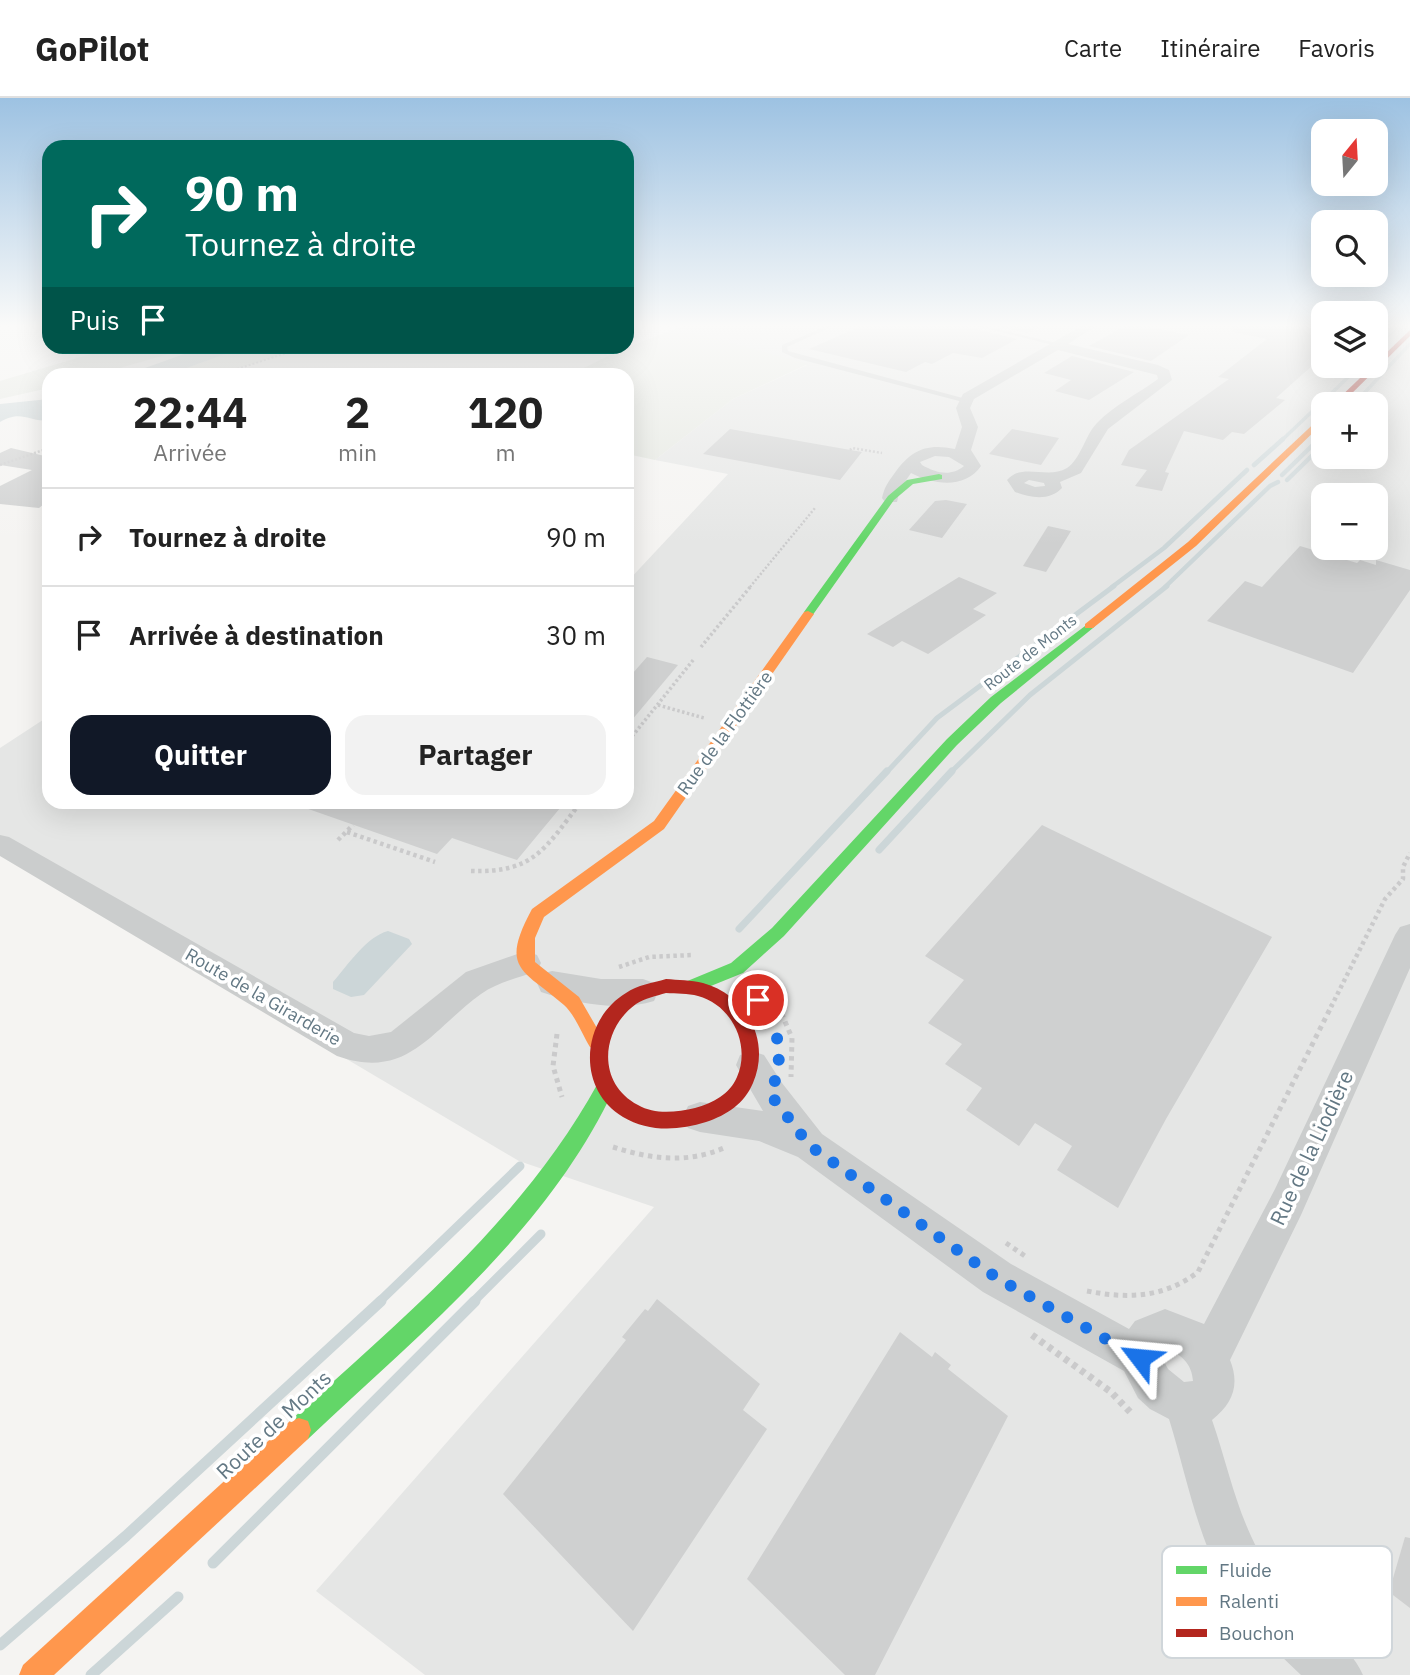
<!DOCTYPE html>
<html lang="fr">
<meta charset="utf-8">
<style>
:root{--surface:#fff;--page:#f2f2f2;--text:#222;--muted:#767676;--line:#e0e0e0;--accent:#111827}
body{margin:0;font-family:"IBM Plex Sans",sans-serif;background:var(--page);color:var(--text);height:100vh;display:flex;flex-direction:column;font-size:26px;white-space:nowrap}
*{box-sizing:border-box;margin:0}
p{font-size:23px;color:var(--muted)}
.icon{flex:none;width:38px;height:38px;fill:none;stroke:currentColor;stroke-width:2;stroke-linecap:round;stroke-linejoin:round}
.map{position:relative;flex:1;overflow:hidden}
.drawer{position:absolute;left:42px;top:270px;width:592px;height:441px;display:flex;flex-direction:column;background:var(--surface);border-radius:21px;box-shadow:0 7px 28px #0002}
.drawer>*{flex:none}
.banner{position:absolute;left:42px;top:42px;width:592px;height:214px;border-radius:21px;box-shadow:0 7px 28px #0002;background:#00695c;color:#fff;overflow:hidden}
.needle{width:46px;rotate:18deg}
.controls{position:absolute;left:1311px;top:21px;display:grid;gap:14px}
.controls a{display:grid;place-items:center;width:77px;height:77px;border-radius:14px;background:var(--surface);box-shadow:0 7px 28px #0002;font-size:35px}
.pin{position:absolute;display:grid;place-items:center;width:60px;height:60px;color:#fff;margin:-30px;border:4px solid #fff;border-radius:50%;box-shadow:0 2px 7px #0007}
.me{position:absolute;width:77px;margin:-38px;rotate:299deg;stroke-linejoin:round;filter:drop-shadow(0 0 5px #0008)}
.turn{display:flex;align-items:center;gap:24px;height:147px;padding:0 28px;font-size:32px}
.turn .icon{width:91px;height:91px;stroke-width:2.5}
.turn b{display:block;font-size:49px;line-height:60px}
.then{display:flex;align-items:center;height:66px;padding:0 28px;background:#0003;gap:14px;font-size:26px}
.eta{display:flex;justify-content:space-evenly;align-items:center;height:119px;text-align:center}
.eta b{font-size:42px;font-weight:800;line-height:49px}
.action{display:flex;gap:14px;margin-top:auto;padding:14px 28px}
.action a{flex:1;height:80px;border-radius:21px;background:var(--accent);color:#fff;font-size:28px;font-weight:800;line-height:80px;text-align:center}
.action a+a{background:var(--page);color:var(--text)}
ul{padding:0;list-style:none}
li{display:flex;align-items:center;gap:21px;height:98px;padding:0 28px;border-top:2px solid var(--line)}
li div{flex:1}
li b{display:block;font-size:26px}
li em{font-style:normal}
header{display:flex;align-items:center;gap:42px;box-sizing:border-box;height:98px;padding:0 35px;background:var(--surface);border-bottom:2px solid var(--line)}
header strong{font-size:33px}
nav{display:flex;gap:38px;margin-inline-start:auto;font-size:24px}
.map>svg:first-child{display:block}
.built{fill:#e5e6e5;fill-rule:evenodd}
.green{fill:#e4e7e0}
.water{fill:#ccd6d8}
.lines{fill:none;stroke-linecap:round;stroke-linejoin:round}
.stream-far5{stroke:#ccd6d8;stroke-width:3.5}
.stream-far4{stroke:#ccd6d8;stroke-width:4.5}
.stream-far3{stroke:#ccd6d8;stroke-width:5}
.stream-far2{stroke:#ccd6d8;stroke-width:7}
.stream-far1{stroke:#ccd6d8;stroke-width:9}
.stream{stroke:#ccd6d8;stroke-width:11}
.building{fill:#cfd0d0}
.path-far5{stroke:#cacacb;stroke-width:2;stroke-dasharray:2 2;stroke-linecap:butt}
.path-far4{stroke:#cacacb;stroke-width:2.5;stroke-dasharray:2 2;stroke-linecap:butt}
.path-far3{stroke:#cacacb;stroke-width:3.5;stroke-dasharray:2.5 2.5;stroke-linecap:butt}
.path-far2{stroke:#cacacb;stroke-width:4.5;stroke-dasharray:3.5 3.5;stroke-linecap:butt}
.path-far1{stroke:#cacacb;stroke-width:5;stroke-dasharray:4.5 4.5;stroke-linecap:butt}
.path{stroke:#cacacb;stroke-width:7;stroke-dasharray:5 5;stroke-linecap:butt}
.lane{fill:#cbcdcd;fill-rule:evenodd}
.street{fill:#cbcdcd;fill-rule:evenodd}
.fast{fill:#63d668;fill-rule:evenodd}
.slow{fill:#ff974d;fill-rule:evenodd}
.jam{fill:#b3261e;fill-rule:evenodd}
.route{stroke:#1a73e8;stroke-width:12;stroke-dasharray:0 21.6}
.labels{text-anchor:middle;stroke-width:7;stroke-linejoin:round;paint-order:stroke}
.far-street-label{font-size:16px;fill:#637884;stroke:#fff}
.street-label{font-size:18px;fill:#637884;stroke:#fff}
.near-street-label{font-size:21px;fill:#637884;stroke:#fff}
.key{fill:#fff;stroke:#d0d6da;stroke-width:2}
.key-label{font-size:19px;fill:#637884}
</style>
<header>
<strong>GoPilot</strong>
<nav><a>Carte</a><a>Itinéraire</a><a>Favoris</a></nav>
</header>
<div class="map">
<svg width="1410" height="1577" viewBox="0 0 1410 1577">
<rect width="100%" height="100%" fill="#f5f4f2"/>
<!-- built -->
<path class="built" d="M691 226H1323V268H1376V226H1410V1577H425L316 1493 654 1109 519 1063 0 756V650L49 618V704H626L627 484 728 376 655 362 733 301 807 267 677 230ZM1323 306H1376V359H1323ZM1323 397H1376V450H1323Z"/>
<!-- green -->
<g class="green">
<polygon points="677,230 808,266 733,301 655,362 627,356 626,276 572,276 616,254"/>
<polygon points="114,249 193,249 99,276 49,276 49,290 0,301 0,283"/>
<path d="M245 249H301C273 258 205 288 180 272Z"/>
</g>
<!-- water -->
<g class="water">
<polygon points="245,249 170,276 118,276 131,275 201,250"/>
<path d="M49 301V322C29 325 23 311 0 324V306Z"/>
<path d="M388 833 409 841 412 846 364 897 351 899 333 891V884C348 867 366 839 388 833Z"/>
</g>
<g class="lines">
<!-- stream-far5 -->
<g class="stream-far5">
<polyline points="1376,250 1399,226"/>
<polyline points="1354,306 1410,246"/>
<polyline points="1281,343 1360,268"/>
<polyline points="1317,343 1323,337"/>
</g>
<!-- stream-far4 -->
<g class="stream-far4">
<polyline points="1254,367 1283,341"/>
<polyline points="1282,377 1319,341"/>
<polyline points="1287,382 1323,347"/>
<polyline points="1112,489 1164,450 1247,372"/>
<polyline points="1165,489 1270,388 1278,384"/>
</g>
<!-- stream-far3 -->
<g class="stream-far3">
<polyline points="886,675 937,620 1114,488"/>
<polyline points="950,675 1030,597 1167,488"/>
</g>
<!-- stream-far2 -->
<g class="stream-far2">
<polyline points="879,752 952,673"/>
<polyline points="739,831 887,673"/>
</g>
<!-- stream-far1 -->
<g class="stream-far1">
<polyline points="379,1204 520,1068"/>
<polyline points="473,1204 541,1136"/>
</g>
<!-- stream -->
<g class="stream">
<polyline points="213,1465 475,1203"/>
<polyline points="0,1547 126,1438 381,1203"/>
<polyline points="91,1577 178,1499"/>
</g>
</g>
<!-- building -->
<g class="building">
<polygon points="866,226 965,226 967,229 1017,241 982,260 953,255 932,266 925,264 906,274 809,251"/>
<polygon points="986,226 1045,226 1027,235"/>
<polygon points="1128,226 1135,226 1189,237 1151,263 1089,248"/>
<polygon points="1234,226 1323,226 1323,258 1276,300 1285,302 1244,336 1232,334 1223,342 1184,333 1165,374 1169,375 1162,393 1135,388 1147,372 1121,367 1129,352 1229,281 1218,279 1267,241 1233,234"/>
<polygon points="1072,258 1134,274 1089,302 1055,293 1071,282 1044,275"/>
<polygon points="730,331 862,354 840,382 703,356"/>
<polygon points="1012,331 1059,340 1041,367 989,356"/>
<polygon points="11,350 49,359 49,402 39,410 0,406 0,388 32,372 0,367 0,355"/>
<polygon points="946,402 967,406 942,440 909,432 935,403"/>
<polygon points="1048,428 1071,433 1046,474 1023,468"/>
<polygon points="1300,448 1357,465 1360,462 1376,467 1376,462 1410,472 1410,492 1353,575 1207,523 1245,483 1262,489"/>
<polygon points="959,479 997,495 973,511 986,517 928,556 902,543 893,549 867,536"/>
<polygon points="647,559 678,567 626,629 626,583"/>
<polygon points="294,704 565,704 517,762 452,740 437,756 294,706"/>
<polygon points="1042,727 1272,839 1166,1021 1118,1110 1057,1072 1072,1048 1035,1025 1019,1048 966,1012 982,990 945,966 962,946 928,925 964,882 925,858"/>
<polygon points="657,1201 760,1286 743,1312 767,1331 633,1533 503,1396 626,1242 622,1239 645,1211 648,1213"/>
<polygon points="900,1234 932,1259 935,1254 951,1267 948,1271 1008,1318 875,1577 845,1577 747,1481"/>
<polygon points="1405,1439 1410,1440 1410,1510 1389,1494"/>
</g>
<g class="lines">
<!-- path-far5 -->
<polyline class="path-far5" points="222,276 308,248"/>
<!-- path-far4 -->
<g class="path-far4">
<polyline points="850,352 852,350 882,355"/>
<polyline points="0,367 49,350"/>
<polyline points="750,489 815,410"/>
</g>
<!-- path-far3 -->
<g class="path-far3">
<polyline points="701,549 751,488"/>
<polyline points="658,607 704,620"/>
<polyline points="626,646 694,561"/>
</g>
<!-- path-far2 -->
<g class="path-far2">
<polyline points="347,734 435,764"/>
<polyline points="338,742 353,727"/>
<path d="M471 773C535 775 545 750 581 704"/>
<polyline points="619,869 649,859 692,857"/>
<polyline points="760,886 779,909"/>
<polyline points="1331,909 1385,801 1403,781 1403,769 1410,755"/>
</g>
<!-- path-far1 -->
<g class="path-far1">
<polyline points="778,907 792,940 791,979"/>
<polyline points="557,936 553,968 562,999"/>
<path d="M613 1049C651 1061 686 1066 724 1050"/>
<polyline points="1006,1145 1025,1158"/>
<path d="M1087 1193C1127 1201 1164 1200 1198 1174L1332 907"/>
</g>
<!-- path -->
<polyline class="path" points="1032,1237 1111,1294 1132,1316"/>
<!-- lane -->
<g class="lane">
<polygon points="831,226 838,226 787,249 788,253 970,302 963,304 795,260 782,254 782,247"/>
<polygon points="968,226 977,226 1060,246 1057,248"/>
</g>
<!-- street -->
<g class="street">
<path d="M1085 226H1099L1068 246 1158 267 1169 272 1172 282 1108 331 1081 375 1060 384 1062 390C1050 403 1031 400 1015 394L1007 382C1023 364 1047 382 1067 370 1081 361 1085 337 1097 325 1113 308 1139 295 1158 281L1157 277 1058 252 974 301 970 310 978 329 971 352 981 368C965 391 934 387 911 375L900 391 897 404H885L882 400C884 390 888 384 894 376 911 352 926 345 955 351L962 329 956 310 963 296ZM935 358 949 359 964 368C951 379 936 375 922 367L920 364ZM1029 382 1044 385 1045 388 1035 389 1024 385Z"/>
<path d="M0 737 9 739 354 935 369 938 391 934 466 874 526 853 537 857 541 865 537 873C518 880 498 884 481 896 431 932 408 983 337 958L0 758Z"/>
<path d="M1410 826V870L1301 1117 1230 1262C1240 1287 1233 1305 1212 1322 1231 1377 1240 1434 1277 1481 1301 1512 1350 1545 1363 1577H1301C1269 1547 1238 1515 1219 1476 1195 1427 1185 1373 1169 1321L1150 1311 1138 1300 1124 1273 983 1194 798 1059 759 1043 700 1034 688 1030 683 1019 688 1008 700 1004 763 1013 736 967 740 957 752 953 764 957 782 985 822 1036 1011 1166 1129 1231 1135 1223 1165 1211 1204 1226 1275 1091 1395 837 1400 829ZM1165 1251C1181 1255 1192 1266 1193 1283L1184 1284 1168 1271 1161 1258Z"/>
<path d="M552 873 601 881H643L654 885 658 894 654 903C620 914 574 905 541 894L537 885 541 876Z"/>
</g>
<!-- fast -->
<g class="fast">
<polygon points="939,376 942,377 942,381 913,386 894,402 812,518 804,518 804,514 888,398 907,382"/>
<polygon points="1089,525 1095,528 1093,530 1001,605 957,647 784,838 743,875 691,896 685,894 682,889 685,884 731,865 772,830 947,641 991,599"/>
<path d="M605 983 612 985 614 991C547 1134 420 1235 308 1341L299 1344 290 1341 287 1332 290 1323C403 1219 523 1122 598 985Z"/>
</g>
<!-- slow -->
<g class="slow">
<polygon points="1323,317 1323,325 1196,448 1093,530 1085,530 1085,526 1188,444"/>
<path d="M808 513 814 516 664 731 544 819 535 840V864L579 899 605 944 602 949 596 952 590 949C582 936 575 917 564 907 523 871 499 872 532 811L654 723 804 514Z"/>
<polygon points="299,1320 308,1323 311,1332 308,1341 54,1577 19,1577 23,1567 290,1323"/>
</g>
<!-- jam -->
<g class="jam">
<polygon points="1410,232 1410,238 1341,306 1333,306"/>
<path d="M666 881C678 882 691 882 703 885 747 897 771 943 753 985 744 1006 727 1017 706 1024 678 1033 648 1034 623 1019 576 991 581 922 626 895 637 887 653 885 666 881ZM666 895C676 896 688 895 698 898 732 907 751 947 737 979 730 996 713 1005 695 1010 677 1014 655 1017 638 1007 596 985 601 931 636 906 645 900 656 898 666 895Z"/>
</g>
</g>
<!-- sky -->
<linearGradient id="sky" x2="0" y2="1"><stop stop-color="#9dc2e2"/><stop offset="0.51" stop-color="#fafaf9"/><stop offset="1" stop-color="#fafaf9" stop-opacity="0"/></linearGradient>
<rect width="1410" height="446" fill="url(#sky)"/>
<g class="lines">
<!-- route -->
<path class="route" d="M758 902C781 931 785 962 770 996L810 1048 997 1180 1140 1260"/>
</g>
<g class="labels">
<!-- far-street labels -->
<g class="far-street-label">
<text transform="translate(1030 554) rotate(-38)" y="6">Route de Monts</text>
</g>
<!-- street labels -->
<g class="street-label">
<text transform="translate(725 635) rotate(-54)" y="6">Rue de la Flottière</text>
<text transform="translate(263 899) rotate(30)" y="6">Route de la Girarderie</text>
</g>
<!-- near-street labels -->
<g class="near-street-label">
<text transform="translate(1312 1050) rotate(-65)" y="7">Rue de la Liodière</text>
<text transform="translate(274 1327) rotate(-43)" y="7">Route de Monts</text>
</g>
</g>
<!-- legend -->
<rect x="1162" y="1448" width="230" height="112" rx="10" class="key"/>
<rect x="1176" y="1468" width="31" height="8" fill="#63d668"/>
<rect x="1176" y="1499" width="31" height="9" fill="#ff974d"/>
<rect x="1176" y="1531" width="31" height="8" fill="#b3261e"/>
<g class="key-label">
<text x="1219" y="1479">Fluide</text>
<text x="1219" y="1510">Ralenti</text>
<text x="1219" y="1542">Bouchon</text>
</g>
</svg>
<div class="controls">
<a><svg class="needle" viewBox="-14 -14 28 28"><path d="M0-13l5 13h-10z" fill="#e53935"/><path d="M0 13l5-13h-10z" fill="#767676"/></svg></a>
<a><svg class="icon" aria-label="search" viewBox="0 0 24 24"><circle cx="10" cy="10" r="6"/><path d="M15 15l6 6"/></svg></a>
<a><svg class="icon" aria-label="layers" viewBox="0 0 24 24"><path d="M12 4l9 5-9 5-9-5zM3 14l9 5 9-5"/></svg></a>
<a>+</a>
<a>−</a>
</div>
<div class="pin" style="left:758px;top:902px;background:#d93025"><svg class="icon" aria-label="arrive" viewBox="0 0 24 24"><path d="M6 21V4h12l-3 4 3 4H6"/></svg></div>
<svg class="me" style="left:1140px;top:1260px" viewBox="-20 -20 40 40"><path d="M0-17L14 15 0 8-14 15z" fill="#1a73e8" stroke="#fff" stroke-width="4"/></svg>
<div class="banner">
<div class="turn"><svg class="icon" aria-label="right" viewBox="0 0 24 24"><path d="M7 20v-9h11M14 6l5 5-5 5"/></svg><div><b>90 m</b>Tournez à droite</div></div>
<div class="then">Puis<svg class="icon" aria-label="arrive" viewBox="0 0 24 24"><path d="M6 21V4h12l-3 4 3 4H6"/></svg></div>
</div>
<section class="drawer">
<div class="eta">
<div><b>22:44</b><p>Arrivée</p></div>
<div><b>2</b><p>min</p></div>
<div><b>120</b><p>m</p></div>
</div>
<ul>
<li><svg class="icon" aria-label="right" viewBox="0 0 24 24"><path d="M7 20v-9h11M14 6l5 5-5 5"/></svg><div><b>Tournez à droite</b></div><em>90 m</em></li>
<li><svg class="icon" aria-label="arrive" viewBox="0 0 24 24"><path d="M6 21V4h12l-3 4 3 4H6"/></svg><div><b>Arrivée à destination</b></div><em>30 m</em></li>
</ul>
<div class="action"><a>Quitter</a><a>Partager</a></div>
</section>
</div>
